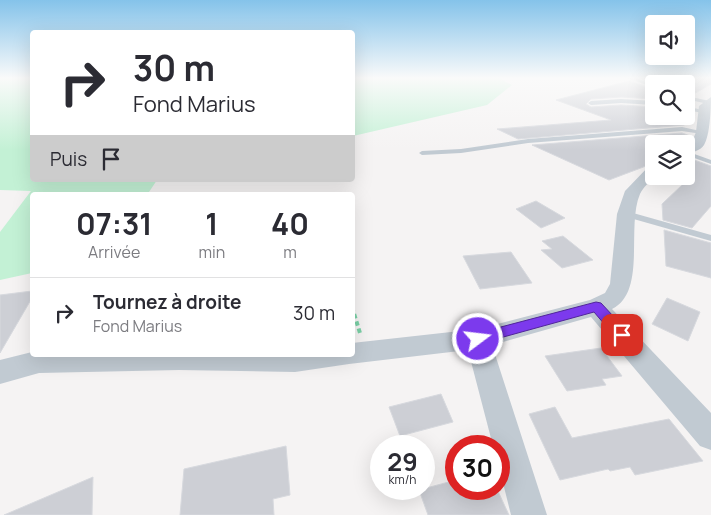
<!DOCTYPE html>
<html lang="fr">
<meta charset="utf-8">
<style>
:root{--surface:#fff;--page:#f7f7f7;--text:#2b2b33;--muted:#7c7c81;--line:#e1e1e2}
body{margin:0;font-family:Manrope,sans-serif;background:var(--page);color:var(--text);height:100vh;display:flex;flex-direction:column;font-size:19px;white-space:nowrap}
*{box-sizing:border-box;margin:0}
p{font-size:16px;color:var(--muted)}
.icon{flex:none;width:28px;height:28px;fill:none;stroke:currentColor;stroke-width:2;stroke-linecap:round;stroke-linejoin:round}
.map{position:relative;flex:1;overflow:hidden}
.panel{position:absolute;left:30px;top:192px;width:325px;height:165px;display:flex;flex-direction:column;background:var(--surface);border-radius:5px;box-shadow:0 5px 20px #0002}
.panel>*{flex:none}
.hud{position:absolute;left:30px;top:30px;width:325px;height:152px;border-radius:5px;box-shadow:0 5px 20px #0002;background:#fff;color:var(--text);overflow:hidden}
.tools{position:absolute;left:645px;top:15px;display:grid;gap:10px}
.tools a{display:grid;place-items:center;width:50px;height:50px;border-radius:5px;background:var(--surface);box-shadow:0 5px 20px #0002;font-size:25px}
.speed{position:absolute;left:370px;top:435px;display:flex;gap:10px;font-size:25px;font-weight:700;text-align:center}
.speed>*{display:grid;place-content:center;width:65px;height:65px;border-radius:50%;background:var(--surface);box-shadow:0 5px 20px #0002;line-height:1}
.speed small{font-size:12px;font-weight:400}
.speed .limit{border:8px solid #d22;background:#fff;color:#111}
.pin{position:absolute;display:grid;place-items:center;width:42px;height:42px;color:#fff;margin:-21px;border-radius:10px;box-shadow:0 2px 8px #0006}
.me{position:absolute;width:55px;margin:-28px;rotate:75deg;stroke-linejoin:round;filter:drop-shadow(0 0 4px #0008)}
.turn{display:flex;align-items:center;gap:18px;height:105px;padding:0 20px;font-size:22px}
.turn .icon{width:65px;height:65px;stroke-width:2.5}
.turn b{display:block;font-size:35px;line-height:42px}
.then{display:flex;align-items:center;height:48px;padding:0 20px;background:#0003;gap:10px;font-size:19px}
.eta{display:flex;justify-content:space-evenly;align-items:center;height:85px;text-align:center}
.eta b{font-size:30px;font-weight:700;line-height:35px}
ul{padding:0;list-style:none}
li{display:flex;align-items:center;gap:15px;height:70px;padding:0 20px;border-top:1px solid var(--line)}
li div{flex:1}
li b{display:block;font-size:19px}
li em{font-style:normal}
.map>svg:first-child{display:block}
.green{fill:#c3f1d5}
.building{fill:#cdcfd5;stroke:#d7d9de}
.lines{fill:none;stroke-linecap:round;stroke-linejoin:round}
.path{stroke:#7ad0a6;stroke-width:4;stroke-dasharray:4.5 3;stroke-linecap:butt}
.service{fill:#c1cad2;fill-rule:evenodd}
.minor{fill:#c1cad2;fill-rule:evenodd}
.route{fill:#7c3aed;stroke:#51269a}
</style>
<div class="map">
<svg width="711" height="515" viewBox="0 0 711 515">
<rect width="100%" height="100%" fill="#f5f3f3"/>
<!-- green -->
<g class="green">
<polygon points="0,78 32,78 32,180 157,180 147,195 32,195 32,273 0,280 0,232 31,191 0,190"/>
<polygon points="353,78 499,78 512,85 487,105 353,136"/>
</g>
<!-- building -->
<g class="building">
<polygon points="642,78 711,78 711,84 692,95 686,94 686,84 656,84"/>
<polygon points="629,81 654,89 654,99 621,97 591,99 586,104 591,107 621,105 654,107 654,116 663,116 688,123 684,125 518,139 497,129 611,120 556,100"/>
<polygon points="682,133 690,136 653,141 662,144 654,144 654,163 609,180 532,145"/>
<polygon points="686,157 711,166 711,206 692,228 663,220 662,204 682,185 664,176 686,176"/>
<polygon points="536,201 565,218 541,228 516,209"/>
<polygon points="664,230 711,243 711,278 666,266"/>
<polygon points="563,236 593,260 562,268 541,250 552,249 542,241"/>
<polygon points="511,252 532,283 480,289 463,256"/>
<polygon points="32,291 32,298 0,353 0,295"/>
<polygon points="667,298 700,312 688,341 652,324"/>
<polygon points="601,348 622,376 602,379 606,385 567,391 545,356"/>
<polygon points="441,394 453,422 400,436 389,407"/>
<polygon points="555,407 572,438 669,419 703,461 635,475 630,467 610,471 608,469 560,480 529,414"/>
<polygon points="286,446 290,495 273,499 274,515 180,515 184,469"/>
<polygon points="93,477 92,515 4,515"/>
<polygon points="456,480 456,489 497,489 509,515 428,515 419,490"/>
</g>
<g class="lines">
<!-- path -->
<polyline class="path" points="352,307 360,333"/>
<!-- service -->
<g class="service">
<polygon points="627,78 635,78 654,84 654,87"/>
<polygon points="686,96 710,101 711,102 708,104 686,99"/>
<polygon points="621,99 654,101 654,105 621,103 591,105 588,103 591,101"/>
<polygon points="686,106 706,111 703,113 686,110"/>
<polygon points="682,127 705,132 702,134 682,131 528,143 461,153 422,155 419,153 422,151 461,149 528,139"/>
<polygon points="686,151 711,160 711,164 686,155"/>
<polygon points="626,211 711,235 711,241 623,216 622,214 623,212"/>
</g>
<!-- minor -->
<g class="minor">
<path d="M711 97C711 107 710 136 704 145 701 150 692 153 686 154V145L692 142 696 132 699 106Z"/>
<path d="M654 165V176H655C651 181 643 187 640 194 626 226 647 292 612 309L711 413V450L700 446 591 317 492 345 547 515H511L499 467V446H493L468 350 349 364 295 372 179 370 39 373 0 384V360L32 352V355H352V343L478 329 590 300 605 293 610 284 617 214 625 191 649 166Z"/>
</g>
</g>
<!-- sky -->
<linearGradient id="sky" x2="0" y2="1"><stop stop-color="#85c3ea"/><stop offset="0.52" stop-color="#fafafa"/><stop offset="1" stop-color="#fafafa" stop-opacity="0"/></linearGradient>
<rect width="711" height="150" fill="url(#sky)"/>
<!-- route -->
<polygon class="route" points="596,302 601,303 627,331 629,335 627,339 622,341 617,339 594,312 478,344 473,343 471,339 473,335 478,333"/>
</svg>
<div class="tools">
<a><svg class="icon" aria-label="sound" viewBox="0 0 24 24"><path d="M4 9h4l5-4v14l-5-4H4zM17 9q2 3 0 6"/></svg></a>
<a><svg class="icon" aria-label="search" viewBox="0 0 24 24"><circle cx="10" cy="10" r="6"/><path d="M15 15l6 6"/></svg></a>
<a><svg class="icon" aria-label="layers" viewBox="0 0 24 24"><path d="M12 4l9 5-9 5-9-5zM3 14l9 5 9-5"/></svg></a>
</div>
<div class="speed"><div>29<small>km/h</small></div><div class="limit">30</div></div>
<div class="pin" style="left:622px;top:335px;background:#d93025"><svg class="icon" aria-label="arrive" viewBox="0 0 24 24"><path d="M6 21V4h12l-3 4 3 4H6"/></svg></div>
<svg class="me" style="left:478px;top:339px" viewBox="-20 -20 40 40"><circle r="17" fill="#7c3aed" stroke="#fff" stroke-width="3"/><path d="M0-11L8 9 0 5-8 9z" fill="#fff"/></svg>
<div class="hud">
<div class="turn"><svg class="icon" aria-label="right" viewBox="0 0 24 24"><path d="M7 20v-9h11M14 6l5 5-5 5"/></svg><div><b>30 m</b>Fond Marius</div></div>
<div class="then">Puis<svg class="icon" aria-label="arrive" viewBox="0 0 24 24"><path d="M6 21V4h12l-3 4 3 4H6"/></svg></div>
</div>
<section class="panel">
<div class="eta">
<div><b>07:31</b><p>Arrivée</p></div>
<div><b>1</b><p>min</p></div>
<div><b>40</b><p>m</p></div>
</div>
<ul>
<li><svg class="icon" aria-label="right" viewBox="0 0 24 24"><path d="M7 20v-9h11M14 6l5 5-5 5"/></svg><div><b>Tournez à droite</b><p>Fond Marius</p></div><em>30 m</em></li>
</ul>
</section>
</div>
